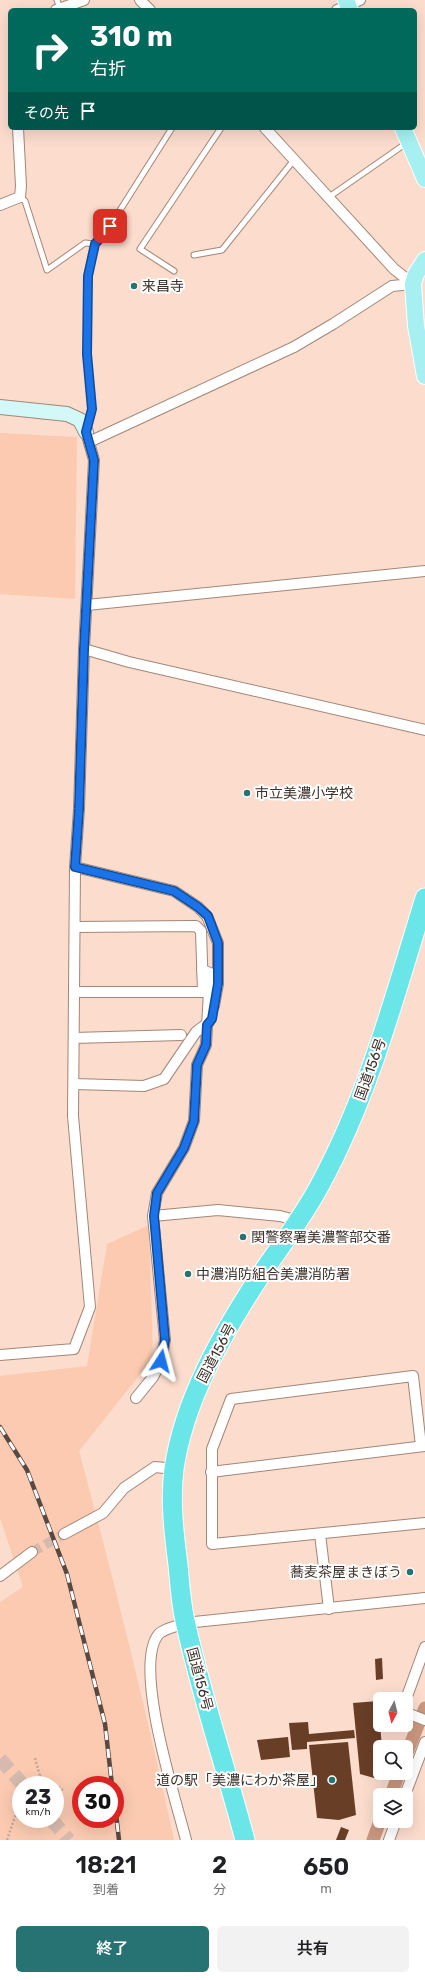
<!DOCTYPE html>
<html lang="ja">
<meta charset="utf-8">
<style>
:root{--surface:#fff;--page:#f2f2f2;--text:#202124;--muted:#757577;--accent:#277273}
body{margin:0;font-family:Rubik,"Noto Sans JP",sans-serif;background:var(--page);color:var(--text);height:100vh;display:flex;flex-direction:column;font-size:15px;white-space:nowrap}
*{box-sizing:border-box;margin:0}
p{font-size:13px;color:var(--muted)}
.icon{flex:none;width:22px;height:22px;fill:none;stroke:currentColor;stroke-width:2;stroke-linecap:round;stroke-linejoin:round}
.map{position:relative;height:1840px;overflow:hidden}
.details{display:flex;flex-direction:column;background:var(--surface);flex:1}
.details>*{flex:none}
.guide{position:absolute;left:8px;top:8px;width:409px;height:122px;border-radius:6px;box-shadow:0 4px 16px #0002;background:#00695c;color:#fff;overflow:hidden}
.needle{width:26px;rotate:187deg}
.fabs{position:absolute;left:373px;top:1692px;display:grid;gap:8px}
.fabs a{display:grid;place-items:center;width:40px;height:40px;border-radius:6px;background:var(--surface);box-shadow:0 4px 16px #0002;font-size:20px}
.speed{position:absolute;left:12px;top:1776px;display:flex;gap:8px;font-size:20px;font-weight:700;text-align:center}
.speed>*{display:grid;place-content:center;width:52px;height:52px;border-radius:50%;background:var(--surface);box-shadow:0 4px 16px #0002;line-height:1}
.speed small{font-size:10px;font-weight:400}
.speed .limit{border:6px solid #d22;background:#fff;color:#111}
.pin{position:absolute;display:grid;place-items:center;width:34px;height:34px;color:#fff;margin:-17px;border-radius:8px;box-shadow:0 2px 6px #0006}
.me{position:absolute;width:44px;margin:-22px;rotate:9deg;stroke-linejoin:round;filter:drop-shadow(0 0 3px #0008)}
.turn{display:flex;align-items:center;gap:14px;height:84px;padding:0 16px;font-size:18px}
.turn .icon{width:52px;height:52px;stroke-width:2.5}
.turn b{display:block;font-size:28px;line-height:34px}
.then{display:flex;align-items:center;height:38px;padding:0 16px;background:#0003;gap:8px;font-size:15px}
.eta{display:flex;justify-content:space-evenly;align-items:center;height:68px;text-align:center}
.eta b{font-size:24px;font-weight:600;line-height:28px}
.cta{display:flex;gap:8px;margin-top:auto;padding:8px 16px}
.cta a{flex:1;height:46px;border-radius:6px;background:var(--accent);color:#fff;font-size:16px;font-weight:600;line-height:46px;text-align:center}
.cta a+a{background:var(--page);color:var(--text)}
.map>svg:first-child{display:block}
.green{fill:#fbcab1;fill-rule:evenodd}
.lines{fill:none;stroke-linecap:round;stroke-linejoin:round}
.canal{stroke:#ca977e;stroke-width:13}
.building{fill:#693e27}
.street-tunnel{stroke:#d5baad;stroke-width:10;stroke-dasharray:10 5;stroke-linecap:butt}
.secondary-tunnel{stroke:#d5baad;stroke-width:14;stroke-dasharray:14 7;stroke-linecap:butt}
.lane-casing{stroke:#a38678;stroke-width:7}
.street-casing{stroke:#a38678;stroke-width:12}
.secondary-casing{stroke:#a38678;stroke-width:16}
.primary-casing{stroke:#fff;stroke-width:18}
.highway-casing{stroke:#fff;stroke-width:21}
.path{stroke:#c0a79b;stroke-width:2.5;stroke-dasharray:2 2;stroke-linecap:butt}
.lane{stroke:#fff;stroke-width:5}
.street{stroke:#fff;stroke-width:10}
.secondary{stroke:#d2f8f8;stroke-width:14}
.primary{stroke:#a6f0f1;stroke-width:16}
.highway{stroke:#6ae6e8;stroke-width:19}
.rail-casing{stroke:#584a42;stroke-width:4.5}
.rail{stroke:#fff;stroke-width:3;stroke-dasharray:9;stroke-linecap:butt}
.route-casing{stroke:#114b97;stroke-width:10}
.route{stroke:#1a73e8;stroke-width:7}
.poi-dot{fill:#277273;stroke:#fff;stroke-width:1.5}
.labels{text-anchor:middle;stroke-width:4;stroke-linejoin:round;paint-order:stroke}
.poi-label{font-size:14px;fill:#3d312b;stroke:#fff;text-anchor:start}
.street-label{font-size:14px;fill:#3d312b;stroke:#fff}
</style>
<div class="map">
<svg width="425" height="1840" viewBox="0 0 425 1840">
<rect width="100%" height="100%" fill="#fbdccd"/>
<!-- green -->
<g class="green">
<polygon points="0,433 77,437 75,599 0,594"/>
<path d="M149 1225 153 1358 79 1451C114 1580 146 1709 174 1840H0V1602L23 1587 0 1518V1376L87 1366 107 1244ZM21 1785H55V1819H21ZM81 1785H115V1819H81Z"/>
</g>
<g class="lines">
<!-- canal -->
<g class="canal">
<polyline points="406,1755 425,1708"/>
<polyline points="391,1795 399,1773"/>
<polyline points="373,1840 380,1821"/>
</g>
</g>
<!-- building -->
<g class="building">
<polygon points="382,1658 383,1679 376,1680 375,1659"/>
<polygon points="378,1701 382,1747 380,1747 380,1774 374,1778 360,1774 353,1703"/>
<polygon points="308,1722 309,1734 354,1730 355,1738 307,1742 307,1749 292,1750 289,1723"/>
<polygon points="288,1737 290,1757 261,1760 257,1740"/>
<polygon points="348,1742 356,1815 339,1820 317,1818 309,1745"/>
<polygon points="341,1827 349,1830 345,1840 336,1840"/>
</g>
<g class="lines">
<!-- street-tunnel -->
<polyline class="street-tunnel" points="32,1552 64,1534"/>
<!-- secondary-tunnel -->
<g class="secondary-tunnel">
<polyline points="0,1759 23,1785"/>
<polyline points="51,1819 69,1840"/>
</g>
<!-- lane casing -->
<g class="lane-casing">
<g id="lane">
<polyline points="57,0 60,9"/>
<polyline points="20,197 25,201 47,270 85,243 95,244"/>
<polyline points="329,197 408,142"/>
<polyline points="194,255 222,250 294,160"/>
<polyline points="174,271 140,249 221,128"/>
<polyline points="87,426 92,409 87,354 87,314 88,276 95,244 110,226 172,128"/>
</g>
</g>
<!-- street casing -->
<g class="street-casing">
<g id="street">
<polyline points="140,0 150,10"/>
<polyline points="56,10 84,0"/>
<polyline points="337,10 360,0"/>
<polyline points="265,128 394,269 413,284"/>
<polyline points="0,205 20,197 21,186 18,128"/>
<polyline points="89,442 294,347 333,324 392,286 413,284"/>
<polyline points="87,605 425,571"/>
<polyline points="84,649 129,662 425,730"/>
<polyline points="75,867 174,891 198,907 207,916 218,943 218,984 214,1006"/>
<polyline points="74,992 203,992 201,931 196,926 75,927"/>
<polyline points="74,1038 181,1035"/>
<polyline points="74,1084 144,1086 164,1079 196,1032 209,1022"/>
<polyline points="153,1216 218,1210 280,1216 299,1221"/>
<polyline points="0,1355 74,1349 90,1307 73,1116 75,867 79,809 84,649 94,460 86,432"/>
<polyline points="136,1398 153,1377 161,1361 165,1340 153,1216 157,1193 184,1148 194,1121 197,1065 206,1045 210,973 202,970"/>
<polyline points="421,1446 413,1376 231,1399 212,1449 212,1544 425,1523"/>
<polyline points="211,1472 425,1446"/>
<polyline points="64,1534 103,1513 124,1488 155,1467 174,1469"/>
<polyline points="320,1534 329,1609"/>
<polyline points="0,1576 32,1552"/>
<polyline points="406,1699 425,1647"/>
<polyline points="406,1710 407,1713 425,1720"/>
<polyline points="405,1795 425,1742"/>
<path d="M186 1840C176 1800 133 1668 158 1635 162 1629 178 1626 185 1623L425 1598"/>
<polyline points="389,1840 396,1821"/>
</g>
</g>
<!-- secondary casing -->
<g class="secondary-casing">
<polyline id="secondary" points="0,407 67,414 80,420 86,432"/>
</g>
<!-- primary casing -->
<g class="primary-casing">
<g id="primary">
<polyline points="346,0 350,10"/>
<polyline points="403,128 425,179"/>
<polyline points="425,260 416,274 413,284 416,326 425,376"/>
</g>
</g>
<!-- highway casing -->
<g class="highway-casing">
<path id="highway" d="M245 1840C226 1768 202 1698 186 1625 181 1606 180 1585 178 1565 174 1534 170 1501 174 1469 184 1400 222 1334 260 1276 281 1245 304 1216 321 1183 369 1094 395 995 425 898"/>
</g>
<!-- path -->
<g class="path">
<polyline points="40,1776 54,1785"/>
<polyline points="33,1785 40,1776 35,1758"/>
<polyline points="55,1785 63,1790"/>
<polyline points="7,1840 21,1799"/>
</g>
<!-- lane -->
<use href="#lane" class="lane"/>
<!-- street -->
<use href="#street" class="street"/>
<!-- secondary -->
<use href="#secondary" class="secondary"/>
<!-- primary -->
<use href="#primary" class="primary"/>
<!-- highway -->
<use href="#highway" class="highway"/>
<!-- rail casing -->
<g class="rail-casing">
<g id="rail">
<polyline points="0,1427 27,1470 67,1574 105,1724 112,1785"/>
<polyline points="115,1805 119,1840"/>
</g>
</g>
<!-- rail -->
<use href="#rail" class="rail"/>
</g>
<g class="lines">
<!-- route casing -->
<g class="route-casing">
<polyline id="route" points="110,226 95,244 88,276 87,354 92,409 86,432 94,460 84,649 79,809 75,867 174,891 198,907 208,916 218,943 218,984 212,1019 207,1025 206,1045 197,1065 194,1121 184,1148 157,1193 154,1216 165,1340 161,1361"/>
</g>
<!-- route -->
<use href="#route" class="route"/>
</g>
<!-- markers -->
<g class="poi-dot">
<circle cx="134" cy="286" r="4"/>
<circle cx="247" cy="793" r="4"/>
<circle cx="243" cy="1237" r="4"/>
<circle cx="188" cy="1274" r="4"/>
<circle cx="410" cy="1572" r="4"/>
<circle cx="332" cy="1780" r="4"/>
</g>
<g class="labels">
<!-- poi labels -->
<g class="poi-label">
<text x="142" y="291">来昌寺</text>
<text x="255" y="798">市立美濃小学校</text>
<text x="251" y="1242">関警察署美濃警部交番</text>
<text x="196" y="1279">中濃消防組合美濃消防署</text>
<text x="402" y="1577" text-anchor="end">蕎麦茶屋まきぼう</text>
<text x="324" y="1785" text-anchor="end">道の駅「美濃にわか茶屋」</text>
</g>
<!-- street labels -->
<g class="street-label">
<text transform="translate(370 1069) rotate(-70)" y="5">国道156号</text>
<text transform="translate(216 1353) rotate(-62)" y="5">国道156号</text>
<text transform="translate(200 1679) rotate(75)" y="5">国道156号</text>
</g>
</g>
</svg>
<div class="fabs">
<a><svg class="needle" viewBox="-14 -14 28 28"><path d="M0-13l5 13h-10z" fill="#e53935"/><path d="M0 13l5-13h-10z" fill="#757577"/></svg></a>
<a><svg class="icon" aria-label="search" viewBox="0 0 24 24"><circle cx="10" cy="10" r="6"/><path d="M15 15l6 6"/></svg></a>
<a><svg class="icon" aria-label="layers" viewBox="0 0 24 24"><path d="M12 4l9 5-9 5-9-5zM3 14l9 5 9-5"/></svg></a>
</div>
<div class="speed"><div>23<small>km/h</small></div><div class="limit">30</div></div>
<div class="pin" style="left:110px;top:226px;background:#d93025"><svg class="icon" aria-label="arrive" viewBox="0 0 24 24"><path d="M6 21V4h12l-3 4 3 4H6"/></svg></div>
<svg class="me" style="left:161px;top:1361px" viewBox="-20 -20 40 40"><path d="M0-17L14 15 0 8-14 15z" fill="#1a73e8" stroke="#fff" stroke-width="4"/></svg>
<div class="guide">
<div class="turn"><svg class="icon" aria-label="right" viewBox="0 0 24 24"><path d="M7 20v-9h11M14 6l5 5-5 5"/></svg><div><b>310 m</b>右折</div></div>
<div class="then">その先<svg class="icon" aria-label="arrive" viewBox="0 0 24 24"><path d="M6 21V4h12l-3 4 3 4H6"/></svg></div>
</div>
</div>
<section class="details">
<div class="eta">
<div><b>18:21</b><p>到着</p></div>
<div><b>2</b><p>分</p></div>
<div><b>650</b><p>m</p></div>
</div>
<div class="cta"><a>終了</a><a>共有</a></div>
</section>
